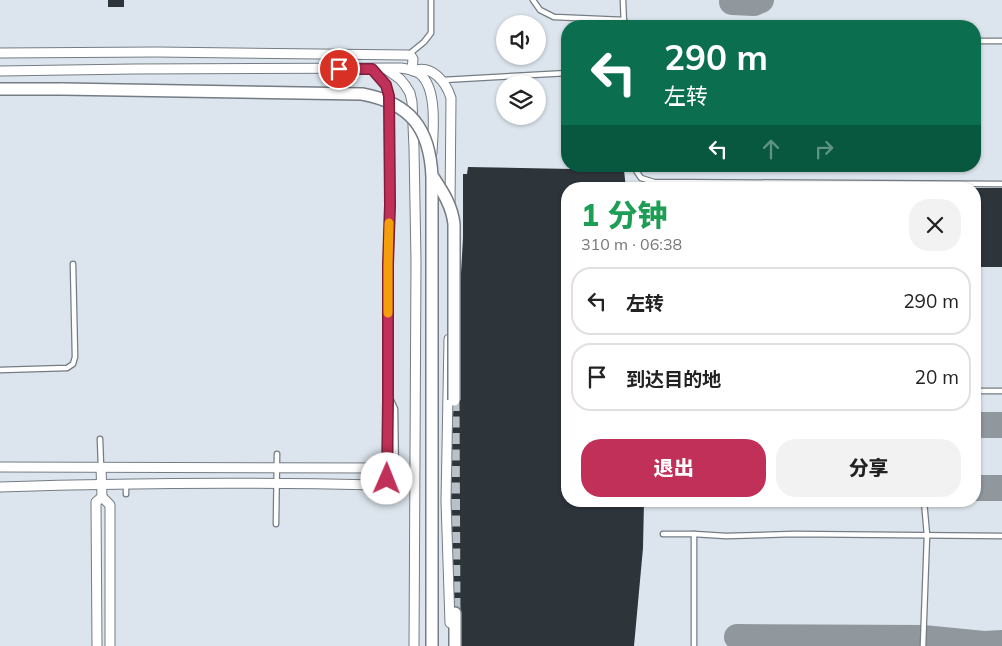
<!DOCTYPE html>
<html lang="zh">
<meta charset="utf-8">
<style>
:root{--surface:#fff;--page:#f2f2f2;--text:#222;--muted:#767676;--line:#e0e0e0;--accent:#c03058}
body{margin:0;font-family:Mulish,"Noto Sans SC",sans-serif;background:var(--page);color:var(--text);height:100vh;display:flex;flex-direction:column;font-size:19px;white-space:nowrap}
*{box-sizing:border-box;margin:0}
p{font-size:16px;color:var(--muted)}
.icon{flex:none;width:28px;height:28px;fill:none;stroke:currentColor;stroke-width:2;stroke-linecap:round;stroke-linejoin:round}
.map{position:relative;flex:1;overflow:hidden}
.drawer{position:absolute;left:561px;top:182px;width:420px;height:325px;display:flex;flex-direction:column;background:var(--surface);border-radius:20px;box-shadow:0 1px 4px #0004}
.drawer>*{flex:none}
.top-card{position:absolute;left:561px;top:20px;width:420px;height:152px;border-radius:20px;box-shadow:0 1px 4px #0004;background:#0b6e4f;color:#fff;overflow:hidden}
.controls{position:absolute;left:496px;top:15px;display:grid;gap:10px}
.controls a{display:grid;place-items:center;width:50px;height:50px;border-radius:50%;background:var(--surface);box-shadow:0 1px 4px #0004;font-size:25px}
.pin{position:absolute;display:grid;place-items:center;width:42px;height:42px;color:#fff;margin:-21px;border:2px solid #fff;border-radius:50%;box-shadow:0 1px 5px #0007}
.me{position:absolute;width:55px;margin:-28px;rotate:1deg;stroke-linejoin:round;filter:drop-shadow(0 0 4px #0008)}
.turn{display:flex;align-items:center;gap:18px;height:105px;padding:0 20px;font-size:22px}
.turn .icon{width:65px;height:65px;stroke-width:2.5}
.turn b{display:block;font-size:35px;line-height:42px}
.lanes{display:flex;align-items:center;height:48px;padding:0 20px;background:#0003;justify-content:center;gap:25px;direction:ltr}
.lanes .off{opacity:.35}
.round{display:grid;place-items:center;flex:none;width:52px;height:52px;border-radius:20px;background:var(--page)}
.overview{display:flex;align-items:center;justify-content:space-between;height:85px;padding:0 20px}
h1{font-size:30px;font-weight:800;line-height:38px;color:#1e9e55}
.primary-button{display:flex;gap:10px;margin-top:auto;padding:10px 20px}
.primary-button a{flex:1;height:58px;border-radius:20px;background:var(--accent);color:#fff;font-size:20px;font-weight:800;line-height:58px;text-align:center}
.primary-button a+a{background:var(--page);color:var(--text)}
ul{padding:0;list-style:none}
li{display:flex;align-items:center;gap:15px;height:68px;margin:0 10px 8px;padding:0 10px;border:2px solid var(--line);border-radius:20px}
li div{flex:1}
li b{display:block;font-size:19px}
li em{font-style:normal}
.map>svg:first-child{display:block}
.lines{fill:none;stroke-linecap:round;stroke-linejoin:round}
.taxiway{stroke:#90979d;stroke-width:26}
.building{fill:#2d343a}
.tertiary-tunnel{stroke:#b9c1c8;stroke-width:11;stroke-dasharray:11 5.5;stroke-linecap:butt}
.service-casing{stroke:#757c84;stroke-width:7}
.minor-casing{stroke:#757c84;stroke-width:11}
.tertiary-casing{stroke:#757c84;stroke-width:14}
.service{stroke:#fff;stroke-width:4.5}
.minor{stroke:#fff;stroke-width:9}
.tertiary{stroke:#fff;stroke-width:11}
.tertiary-bridge-casing{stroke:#757c84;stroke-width:14;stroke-linecap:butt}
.tertiary-bridge{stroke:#fff;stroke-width:11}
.route-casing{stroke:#7d1f39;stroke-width:12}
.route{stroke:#c03058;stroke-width:9}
.slow{stroke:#f59e0b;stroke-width:9}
</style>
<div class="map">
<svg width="1002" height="646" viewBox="0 0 1002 646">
<rect width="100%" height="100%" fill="#dce5ed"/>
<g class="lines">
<!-- taxiway -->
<g class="taxiway">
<polyline points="732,2 754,3 761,0"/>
<polyline points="975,425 1002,425"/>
<polyline points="975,488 1002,488"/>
<polyline points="737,637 923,638 984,644 1002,643"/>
</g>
</g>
<!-- building -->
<g class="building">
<rect x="108" y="0" width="16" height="7"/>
<polygon points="468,167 624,170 626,189 568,189 568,501 644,501 643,548 634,646 459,646 452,595 450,545 451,452 463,238 463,174 467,174"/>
<rect x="975" y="188" width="27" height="79"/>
</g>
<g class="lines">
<!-- tertiary-tunnel -->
<polyline class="tertiary-tunnel" points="454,400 455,613"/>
<!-- service casing -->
<g class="service-casing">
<g id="service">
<polyline points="533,0 540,10 554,17 624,20"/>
<polyline points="623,0 624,26"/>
<polyline points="975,41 1002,41"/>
<polyline points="408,55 424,42 431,33 431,0"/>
<polyline points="443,80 568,73"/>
<polyline points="633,166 641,178 654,182 1002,184"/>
<polyline points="0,370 67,368 73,364 75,357 73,264"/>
<polyline points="975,391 1002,391"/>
<polyline points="389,396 395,409 396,481 394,488"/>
<polyline points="100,439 101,467"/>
<polyline points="126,494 126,485"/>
<polyline points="276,524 277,454"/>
<polyline points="663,534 694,534 726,536 794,534 1002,536"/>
<polyline points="694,534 694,646"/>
<polyline points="923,646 927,535 924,501"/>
</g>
</g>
<!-- minor casing -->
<g class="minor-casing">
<g id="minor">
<polyline points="0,53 157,52 408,55 411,56 413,59 412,70"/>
<polyline points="386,69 400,79 405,85 410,93 412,102 414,148 416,261 414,646"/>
<path d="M0 71 134 69 401 68C408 69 415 70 420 74 438 89 433 132 432 153"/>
<path d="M413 71C432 64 446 82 451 98L450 206"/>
<polyline points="449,339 446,501 450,623"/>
<polyline points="0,467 388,468"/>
<path d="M0 487C126 483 252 482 378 485L385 482 388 476V265L390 205 389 96 386 85 372 69"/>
<polyline points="102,497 110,505 110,646"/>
<polyline points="97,646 96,502 102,497 101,467"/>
</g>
</g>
<!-- tertiary casing -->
<g class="tertiary-casing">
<g id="tertiary">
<polyline points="0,89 63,89"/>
<polyline points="455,613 455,646"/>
</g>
</g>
<!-- service -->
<use href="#service" class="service"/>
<!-- minor -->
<use href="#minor" class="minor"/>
<!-- tertiary -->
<use href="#tertiary" class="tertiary"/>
<!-- tertiary-bridge casing -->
<g class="tertiary-bridge-casing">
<g id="tertiary-bridge">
<path d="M63 89 362 94C411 103 430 129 432 177V646"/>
<path d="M433 177C443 192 452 206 454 224V400"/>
</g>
</g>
<!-- tertiary-bridge -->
<use href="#tertiary-bridge" class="tertiary-bridge"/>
</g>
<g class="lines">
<!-- route casing -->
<g class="route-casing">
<polyline id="route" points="339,69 372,69 386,85 389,96 390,205 388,265 388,400 387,479"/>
</g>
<!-- route -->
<use href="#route" class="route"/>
<!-- slow -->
<polyline class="slow" points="388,313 388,265 389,223"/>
</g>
</svg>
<div class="controls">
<a><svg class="icon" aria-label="sound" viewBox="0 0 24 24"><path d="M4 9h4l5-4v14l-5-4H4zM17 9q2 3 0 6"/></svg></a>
<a><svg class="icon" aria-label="layers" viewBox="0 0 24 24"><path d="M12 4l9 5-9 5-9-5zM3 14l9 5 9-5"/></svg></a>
</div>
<div class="pin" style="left:339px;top:69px;background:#d93025"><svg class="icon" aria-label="arrive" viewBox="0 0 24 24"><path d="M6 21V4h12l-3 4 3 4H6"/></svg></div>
<svg class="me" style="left:387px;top:479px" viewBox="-20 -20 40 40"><circle r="19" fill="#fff"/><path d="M0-13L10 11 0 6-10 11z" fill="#c03058"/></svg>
<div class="top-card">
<div class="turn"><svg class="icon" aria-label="left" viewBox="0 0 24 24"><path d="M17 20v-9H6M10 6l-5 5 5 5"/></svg><div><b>290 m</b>左转</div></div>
<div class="lanes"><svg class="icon" aria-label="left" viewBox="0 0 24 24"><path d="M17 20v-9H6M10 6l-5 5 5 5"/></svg><svg class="icon off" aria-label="ahead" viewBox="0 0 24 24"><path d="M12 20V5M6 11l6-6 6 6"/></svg><svg class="icon off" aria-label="right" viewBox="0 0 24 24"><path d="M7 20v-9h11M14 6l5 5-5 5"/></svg></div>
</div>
<section class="drawer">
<div class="overview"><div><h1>1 分钟</h1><p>310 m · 06:38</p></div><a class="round"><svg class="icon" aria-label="close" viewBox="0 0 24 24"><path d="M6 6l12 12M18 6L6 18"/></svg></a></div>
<ul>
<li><svg class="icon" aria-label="left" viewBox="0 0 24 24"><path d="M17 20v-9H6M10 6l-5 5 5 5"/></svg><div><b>左转</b></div><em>290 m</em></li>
<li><svg class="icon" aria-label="arrive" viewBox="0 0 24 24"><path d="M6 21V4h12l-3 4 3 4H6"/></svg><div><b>到达目的地</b></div><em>20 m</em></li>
</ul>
<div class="primary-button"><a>退出</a><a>分享</a></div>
</section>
</div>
